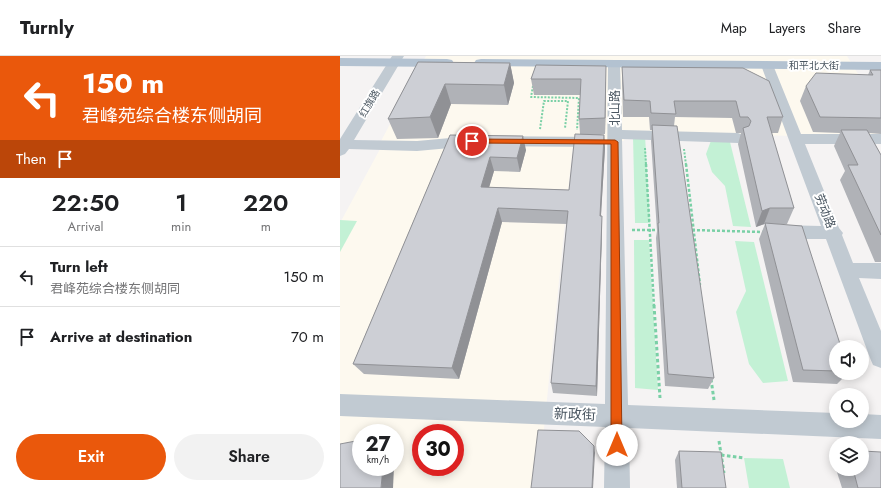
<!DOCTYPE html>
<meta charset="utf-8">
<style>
:root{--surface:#fff;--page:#f2f2f2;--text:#202124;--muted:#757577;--line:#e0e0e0;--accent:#ea580c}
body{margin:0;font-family:Jost,"Noto Sans SC",sans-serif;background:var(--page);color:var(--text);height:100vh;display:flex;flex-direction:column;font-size:15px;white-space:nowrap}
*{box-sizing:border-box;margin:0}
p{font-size:13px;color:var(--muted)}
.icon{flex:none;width:22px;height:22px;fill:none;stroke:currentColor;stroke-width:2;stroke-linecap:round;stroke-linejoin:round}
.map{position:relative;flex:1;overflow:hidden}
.panel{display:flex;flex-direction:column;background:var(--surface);width:340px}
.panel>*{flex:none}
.guide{background:#ea580c;color:#fff;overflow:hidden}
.controls{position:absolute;left:489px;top:284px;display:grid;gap:8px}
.controls a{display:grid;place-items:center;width:40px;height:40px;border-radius:50%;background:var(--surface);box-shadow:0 2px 10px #0003;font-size:20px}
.speed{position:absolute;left:12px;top:368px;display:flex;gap:8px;font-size:20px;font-weight:700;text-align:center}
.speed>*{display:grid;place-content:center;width:52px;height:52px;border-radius:50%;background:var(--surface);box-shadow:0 2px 10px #0003;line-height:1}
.speed small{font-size:10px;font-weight:400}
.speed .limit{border:6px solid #d22;background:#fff;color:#111}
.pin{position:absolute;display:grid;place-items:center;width:34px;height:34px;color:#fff;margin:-17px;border:2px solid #fff;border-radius:50%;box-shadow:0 1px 4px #0007}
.me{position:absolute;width:44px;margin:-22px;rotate:0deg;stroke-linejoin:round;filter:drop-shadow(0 0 3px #0008)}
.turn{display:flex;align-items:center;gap:14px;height:84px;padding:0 16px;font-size:18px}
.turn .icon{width:52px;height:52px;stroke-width:2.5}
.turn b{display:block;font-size:28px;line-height:34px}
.then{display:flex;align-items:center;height:38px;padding:0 16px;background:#0003;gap:8px;font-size:15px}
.eta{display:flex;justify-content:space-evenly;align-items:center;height:68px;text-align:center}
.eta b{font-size:24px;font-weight:600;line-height:28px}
.action{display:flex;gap:8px;margin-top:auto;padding:8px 16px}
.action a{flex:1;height:46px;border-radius:24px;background:var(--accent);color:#fff;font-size:16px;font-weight:600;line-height:46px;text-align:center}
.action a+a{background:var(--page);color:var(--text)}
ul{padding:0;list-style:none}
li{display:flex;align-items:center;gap:12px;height:60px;padding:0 16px;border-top:1px solid var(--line)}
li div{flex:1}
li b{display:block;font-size:15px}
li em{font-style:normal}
header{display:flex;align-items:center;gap:24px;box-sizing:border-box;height:56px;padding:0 20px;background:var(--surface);border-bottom:1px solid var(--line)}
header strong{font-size:19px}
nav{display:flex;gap:22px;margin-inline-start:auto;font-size:14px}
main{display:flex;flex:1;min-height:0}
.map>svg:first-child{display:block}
.commercial{fill:#fdf9ef;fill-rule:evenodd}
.green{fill:#c3f1d5}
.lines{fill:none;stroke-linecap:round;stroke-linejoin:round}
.path-far2{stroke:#7ad0a6;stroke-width:2;stroke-dasharray:2 1.5;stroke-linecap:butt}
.path-far1{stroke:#7ad0a6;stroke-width:2.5;stroke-dasharray:3 2;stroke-linecap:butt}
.path{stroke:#7ad0a6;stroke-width:3;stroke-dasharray:3.5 2.5;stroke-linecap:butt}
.minor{fill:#c1cad2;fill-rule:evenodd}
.major{fill:#b3c2d1;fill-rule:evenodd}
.wall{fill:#b0b2b7}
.shaded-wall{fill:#909195}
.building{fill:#cdcfd5;stroke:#909195}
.route{fill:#ea580c;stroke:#983908}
.labels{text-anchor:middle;stroke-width:4;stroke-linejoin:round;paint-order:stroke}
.far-street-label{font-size:10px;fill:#4a5661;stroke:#fff}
.street-label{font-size:12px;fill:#4a5661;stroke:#fff}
.near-street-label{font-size:14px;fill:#4a5661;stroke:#fff}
</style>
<header>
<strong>Turnly</strong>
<nav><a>Map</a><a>Layers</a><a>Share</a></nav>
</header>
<main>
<section class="panel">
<div class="guide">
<div class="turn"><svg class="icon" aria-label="left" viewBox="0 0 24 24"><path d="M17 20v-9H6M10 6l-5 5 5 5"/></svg><div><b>150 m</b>君峰苑综合楼东侧胡同</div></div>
<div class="then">Then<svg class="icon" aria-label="arrive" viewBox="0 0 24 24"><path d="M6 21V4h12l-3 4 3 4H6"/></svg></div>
</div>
<div class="eta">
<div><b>22:50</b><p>Arrival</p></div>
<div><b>1</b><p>min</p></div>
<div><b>220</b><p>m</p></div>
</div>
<ul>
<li><svg class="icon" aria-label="left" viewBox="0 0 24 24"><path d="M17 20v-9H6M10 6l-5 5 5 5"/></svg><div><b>Turn left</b><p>君峰苑综合楼东侧胡同</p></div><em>150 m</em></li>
<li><svg class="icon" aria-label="arrive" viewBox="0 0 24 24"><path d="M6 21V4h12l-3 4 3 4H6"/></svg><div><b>Arrive at destination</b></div><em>70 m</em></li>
</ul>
<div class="action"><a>Exit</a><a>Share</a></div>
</section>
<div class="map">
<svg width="541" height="432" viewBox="0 0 541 432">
<rect width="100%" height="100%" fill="#f5f3f3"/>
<!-- commercial -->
<g class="commercial">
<polygon points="86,0 507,0 541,55 541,82 284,76 284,85 133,83 40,87"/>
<path d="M233 87 198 432H0V167L40 93ZM21 377H55V411H21ZM81 377H115V411H81Z"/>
</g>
<!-- green -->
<g class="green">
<polygon points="305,79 310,167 295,167 293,80"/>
<polygon points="372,82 389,82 411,171 393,170 385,130 372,116 366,98"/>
<polygon points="0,164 17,165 0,196"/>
<polygon points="294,184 309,184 318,334 295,332"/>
<polygon points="395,185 414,186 448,325 423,327 409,308 396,256 406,235"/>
<polygon points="404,402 443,403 450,432 409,432"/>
</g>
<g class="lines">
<!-- path-far2 -->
<g class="path-far2">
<polyline points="193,30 191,41 239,42 237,74"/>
<polyline points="200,73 204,45 228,45 225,72"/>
<polyline points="305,92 306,109"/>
<polyline points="344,93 346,109"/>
</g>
<!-- path-far1 -->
<g class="path-far1">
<polyline points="306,108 314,250"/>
<polyline points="346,108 360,229"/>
<polyline points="292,174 319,174"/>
<polyline points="352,174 423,176"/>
</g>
<!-- path -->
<g class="path">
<polyline points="314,249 320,342"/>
<polyline points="371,323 374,344"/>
<polyline points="379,385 384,417"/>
<polyline points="381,399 404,402"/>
</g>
<!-- minor -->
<g class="minor">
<polygon points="52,0 64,0 14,84 77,85 132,80 259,81 264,83 266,86 264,89 259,91 132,90 77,95 9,93 5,98 0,100 0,83"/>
<polygon points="274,4 280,8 282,74 398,77 403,79 405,82 403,85 398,87 282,83 288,349 496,357 496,365 522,365 522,358 541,359 541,383 289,372 290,432 264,432 265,371 0,360 0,338 265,348 268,8"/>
<polygon points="427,5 433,9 461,78 541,78 541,88 465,88 499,172 503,177 502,179 513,207 541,207 541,223 519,222 541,275 541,312 533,309 530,302 486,183 439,183 433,181 430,176 433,171 439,169 481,170 421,9"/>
</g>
<!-- major -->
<g class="major">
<polygon points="0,2 107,3 112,4 114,7 112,10 107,11 0,10"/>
<polygon points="141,3 541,6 541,14 136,10 134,7 136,4"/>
</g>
</g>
<!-- wall -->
<g class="wall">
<polygon points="78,6 170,7 174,27 168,49 111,48 98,82 57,83 48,63"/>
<polygon points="196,9 266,26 265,78 260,79 264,79 265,92 261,160 262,174 257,340 213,337 211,327 227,168 162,166 119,323 24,318 13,308 110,79 186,94 180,116 154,115 149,131 229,134 240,78 239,63 240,39 194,39 191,23"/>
<polygon points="282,11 403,12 443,61 438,77 431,77 454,152 447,168 431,168 496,291 496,317 508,317 497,328 453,326 419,183 425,168 416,171 398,88 401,77 396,77 392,62 335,61 334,70 374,322 368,333 325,330 316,182 317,175 311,85 312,74 310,74 309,61 283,61 282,27"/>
<polygon points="530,14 541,14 541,78 529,77 541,99 541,206 535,206 500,124 505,115 494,90 500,77 473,76 460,45 466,30 528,19"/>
<polygon points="339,395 386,432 337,432 335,404"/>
<polygon points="496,401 496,412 494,403"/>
<polygon points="496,413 522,413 541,432 502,432"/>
</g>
<!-- shaded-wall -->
<g class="shaded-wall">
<polygon points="170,7 174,27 168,49 164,29"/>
<polygon points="266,10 266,26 265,78 265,62"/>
<polygon points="105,28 111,48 98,82 90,61"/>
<polygon points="264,79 265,92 260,174 260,160"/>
<polygon points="183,80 186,94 180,116 177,102"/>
<polygon points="150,101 154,115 145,145 141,131"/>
<polygon points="158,152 162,166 119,323 112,312"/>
<polygon points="430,152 424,168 416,171 422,155"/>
<polygon points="262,160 262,174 257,340 256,330"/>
<polygon points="254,390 255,397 253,432 252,432"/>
<polygon points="43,411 54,411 53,432 41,432"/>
</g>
<!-- building -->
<g class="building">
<polygon points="78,6 170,7 164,29 105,28 90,61 48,63"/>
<polygon points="196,9 266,10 265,62 239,63 241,23 191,23"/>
<polygon points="282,11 403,12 429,25 443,61 427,61 454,152 430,152 422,155 403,72 409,70 411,65 408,61 400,61 396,45 334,45 336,58 311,57 310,45 284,44"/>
<polygon points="530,14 541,14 541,62 480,61 466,30 476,17 533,19"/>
<polygon points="312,69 337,70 374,322 328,318 318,167 319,167"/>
<polygon points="501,74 527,74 541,99 541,179 508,109 518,109"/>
<polygon points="235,78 264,79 260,160 262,160 256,330 211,327 228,155 158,152 112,312 13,308 110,79 183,80 177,102 150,101 141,131 229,134"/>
<polygon points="425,167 462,170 501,291 496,291 496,315 463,314"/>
<polygon points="198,374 239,375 254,390 252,432 191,432"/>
<polygon points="21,384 21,411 43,411 41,432 0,432 0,388"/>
<polygon points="339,395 381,396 386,432 342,432"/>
<polygon points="522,395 541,396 541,432 518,432 513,413 522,413"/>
</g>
<!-- route -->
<polygon class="route" points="129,83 275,84 278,86 282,389 281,393 277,395 272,393 271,389 271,88 132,87 129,86"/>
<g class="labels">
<!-- far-street labels -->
<g class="far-street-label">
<text x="474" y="13">和平北大街</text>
<text transform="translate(29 47) rotate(-59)" y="4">红旗路</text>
</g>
<!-- street labels -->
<g class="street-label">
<text transform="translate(275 52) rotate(-90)" y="4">北山路</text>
<text transform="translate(485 155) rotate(69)" y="4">劳动路</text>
</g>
<!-- near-street labels -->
<g class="near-street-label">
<text transform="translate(235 358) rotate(2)" y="5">新政街</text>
</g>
</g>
</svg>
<div class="controls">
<a><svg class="icon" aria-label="sound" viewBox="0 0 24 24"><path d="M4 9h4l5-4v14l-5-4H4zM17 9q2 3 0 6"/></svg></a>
<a><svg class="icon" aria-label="search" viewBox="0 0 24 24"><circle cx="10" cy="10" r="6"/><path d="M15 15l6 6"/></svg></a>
<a><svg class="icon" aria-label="layers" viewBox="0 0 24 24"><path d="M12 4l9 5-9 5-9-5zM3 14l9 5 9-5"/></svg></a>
</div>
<div class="speed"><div>27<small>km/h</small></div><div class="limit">30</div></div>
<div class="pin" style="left:132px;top:85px;background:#d93025"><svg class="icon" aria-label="arrive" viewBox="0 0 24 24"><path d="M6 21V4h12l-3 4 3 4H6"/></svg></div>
<svg class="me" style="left:277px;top:389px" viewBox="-20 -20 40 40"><circle r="19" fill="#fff"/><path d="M0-13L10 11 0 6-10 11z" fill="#ea580c"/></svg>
</div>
</main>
